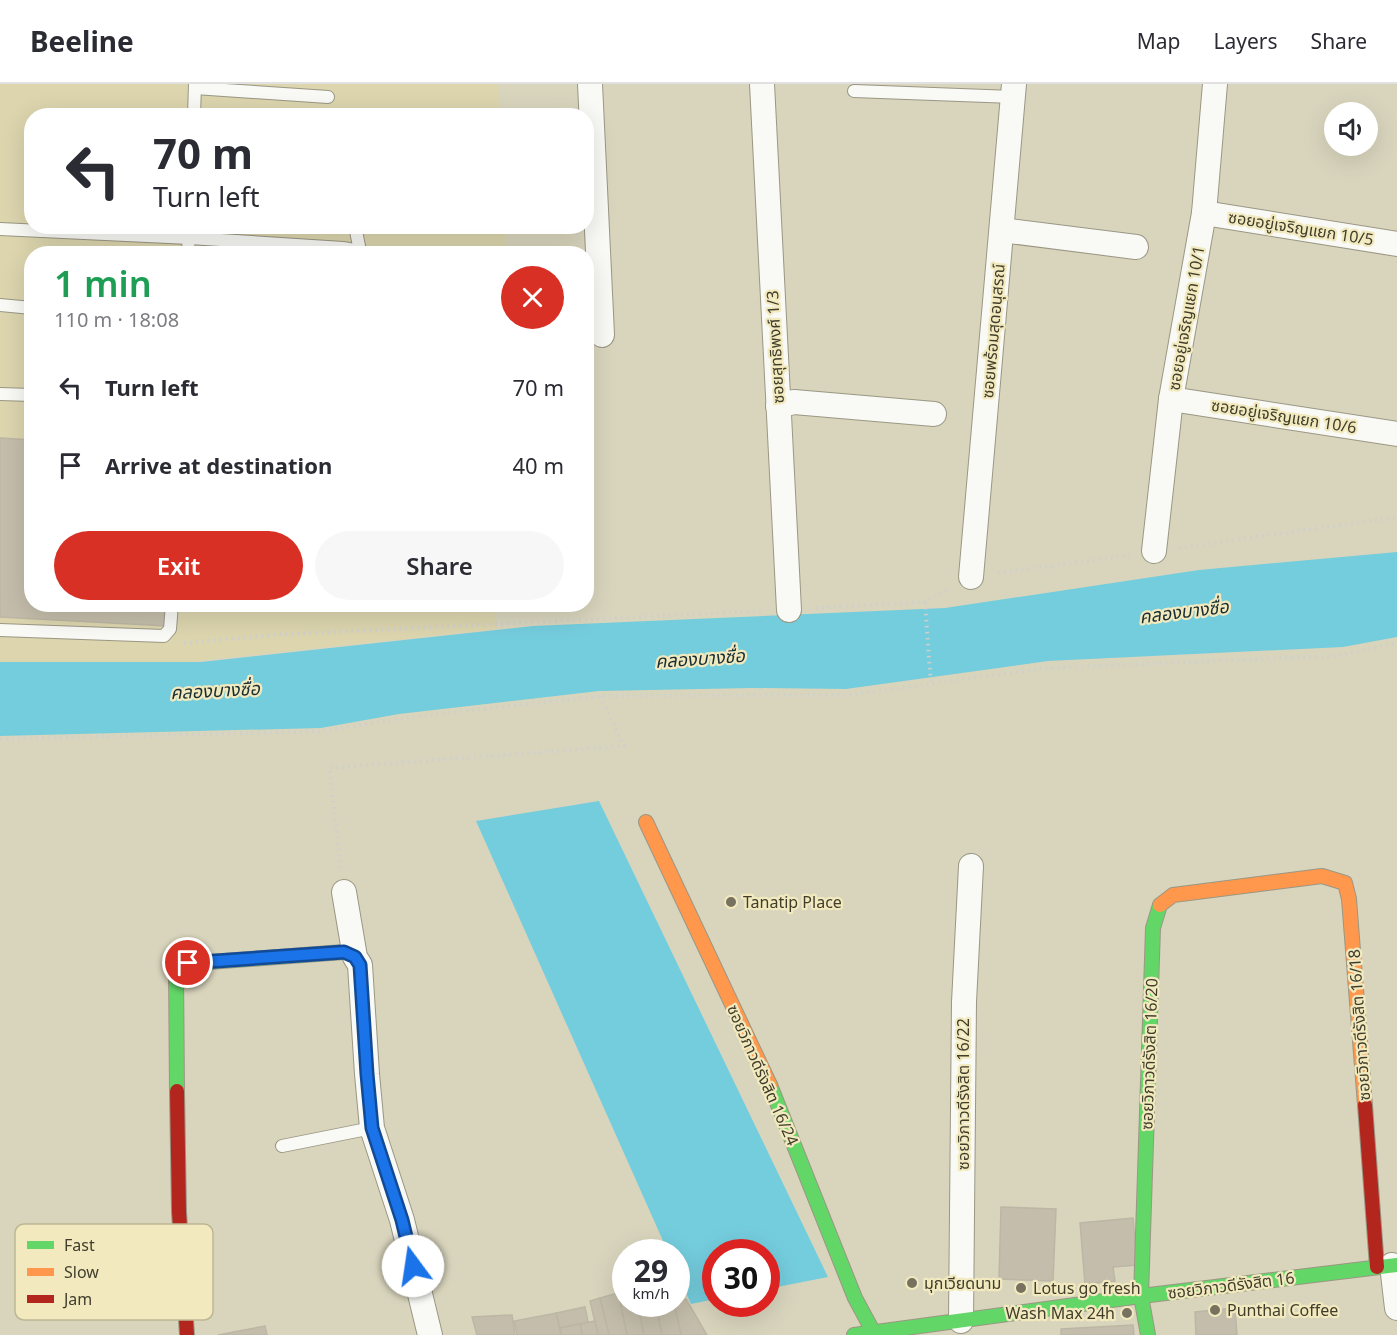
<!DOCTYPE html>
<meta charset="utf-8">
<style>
:root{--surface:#fff;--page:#f7f7f7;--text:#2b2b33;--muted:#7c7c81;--line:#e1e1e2;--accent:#d93025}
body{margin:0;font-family:"Noto Sans","Noto Sans Thai",sans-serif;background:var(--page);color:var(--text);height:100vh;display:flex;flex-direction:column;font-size:22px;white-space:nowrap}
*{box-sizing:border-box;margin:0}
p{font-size:20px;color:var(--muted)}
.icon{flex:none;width:33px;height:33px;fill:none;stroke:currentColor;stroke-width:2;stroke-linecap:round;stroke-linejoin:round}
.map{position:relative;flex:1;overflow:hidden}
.sheet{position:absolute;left:24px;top:162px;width:570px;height:366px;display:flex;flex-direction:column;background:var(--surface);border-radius:24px;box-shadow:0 6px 24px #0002}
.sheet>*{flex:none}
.banner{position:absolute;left:24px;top:24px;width:570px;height:126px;border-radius:24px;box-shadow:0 6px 24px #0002;background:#fff;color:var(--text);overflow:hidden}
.tools{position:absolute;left:1324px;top:18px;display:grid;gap:12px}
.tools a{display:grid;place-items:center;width:54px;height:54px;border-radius:50%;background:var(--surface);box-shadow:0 6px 24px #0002;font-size:30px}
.speed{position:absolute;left:612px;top:1155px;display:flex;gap:12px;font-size:30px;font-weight:700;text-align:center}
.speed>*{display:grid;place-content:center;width:78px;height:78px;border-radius:50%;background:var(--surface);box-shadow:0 6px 24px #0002;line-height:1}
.speed small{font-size:15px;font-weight:400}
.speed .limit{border:9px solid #d22;background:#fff;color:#111}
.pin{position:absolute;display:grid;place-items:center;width:51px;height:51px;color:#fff;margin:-26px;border:3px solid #fff;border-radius:50%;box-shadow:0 2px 6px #0007}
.me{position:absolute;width:66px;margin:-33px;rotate:346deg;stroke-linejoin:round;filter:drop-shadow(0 0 4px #0008)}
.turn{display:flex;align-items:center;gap:21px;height:126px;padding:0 30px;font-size:27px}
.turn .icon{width:78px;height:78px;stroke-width:2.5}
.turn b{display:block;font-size:42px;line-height:51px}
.round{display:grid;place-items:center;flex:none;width:63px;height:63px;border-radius:32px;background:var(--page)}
.overview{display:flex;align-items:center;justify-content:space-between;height:102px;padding:0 30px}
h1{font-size:36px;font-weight:600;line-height:45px;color:#1e9e55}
.action{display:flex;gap:12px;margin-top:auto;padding:12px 30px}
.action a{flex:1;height:69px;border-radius:36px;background:var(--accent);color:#fff;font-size:24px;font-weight:600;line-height:69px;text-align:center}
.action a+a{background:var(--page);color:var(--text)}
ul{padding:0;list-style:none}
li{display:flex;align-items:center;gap:18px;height:78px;padding:0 30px}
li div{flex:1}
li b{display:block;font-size:22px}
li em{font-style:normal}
header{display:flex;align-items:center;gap:36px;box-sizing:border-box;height:84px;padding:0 30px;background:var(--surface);border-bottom:2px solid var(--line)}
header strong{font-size:28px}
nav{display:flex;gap:33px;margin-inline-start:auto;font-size:21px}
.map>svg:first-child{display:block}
.built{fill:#dcd5ae}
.water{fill:#74cddd}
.building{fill:#c4bdab;stroke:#bcb6a4;stroke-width:1.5}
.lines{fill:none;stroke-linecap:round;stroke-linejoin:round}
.lane-casing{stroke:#9a9784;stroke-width:14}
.street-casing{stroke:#9a9784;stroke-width:26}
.fast-casing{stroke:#9a9784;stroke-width:16}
.slow-casing{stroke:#9a9784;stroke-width:16}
.jam-casing{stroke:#9a9784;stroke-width:16}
.path{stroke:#d0cfc8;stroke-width:4;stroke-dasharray:1.5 4.5;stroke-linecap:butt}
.lane{stroke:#f9f9f5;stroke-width:12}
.street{stroke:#f9f9f5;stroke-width:24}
.fast{stroke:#63d668;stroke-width:14}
.slow{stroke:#ff974d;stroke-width:14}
.jam{stroke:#b3261e;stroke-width:14}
.route-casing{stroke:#114b97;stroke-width:15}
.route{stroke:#1a73e8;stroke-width:10}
.poi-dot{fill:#76725f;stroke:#f2eabe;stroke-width:2}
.labels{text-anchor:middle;stroke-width:4.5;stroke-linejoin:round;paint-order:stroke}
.street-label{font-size:16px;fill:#403d2c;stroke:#f2eabe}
.poi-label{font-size:16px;fill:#403d2c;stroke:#f2eabe;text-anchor:start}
.water-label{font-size:18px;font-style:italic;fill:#172d33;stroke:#f2eabe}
.key{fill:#f2eabe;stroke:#bdb692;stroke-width:1.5}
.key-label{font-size:16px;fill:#403d2c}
</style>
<header>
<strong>Beeline</strong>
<nav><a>Map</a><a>Layers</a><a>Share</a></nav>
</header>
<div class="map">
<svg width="1397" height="1251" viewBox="0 0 1397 1251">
<rect width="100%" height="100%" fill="#d9d5bd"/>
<!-- built -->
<polygon class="built" points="0,0 498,0 500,31 32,32 32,142 506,143 507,169 32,170 32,520 493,521 497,545 186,578 0,578"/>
<!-- water -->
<g class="water">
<polygon points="1397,468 1397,553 1343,563 1048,577 846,605 752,604 599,607 399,630 321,644 0,652 0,578 201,578 533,542 945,524 1199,486"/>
<polygon points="599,717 828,1193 767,1205 766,1168 716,1168 715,1215 691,1220 677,1189 676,1168 668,1168 476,737"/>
</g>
<!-- building -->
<g class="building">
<polygon points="0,354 32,356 32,520 167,520 166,542 0,533"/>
<polygon points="1001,1123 1056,1125 1053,1197 999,1195"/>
<polygon points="1133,1134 1137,1181 1113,1183 1115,1197 1085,1200 1080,1139"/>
<polygon points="626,1202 626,1220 638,1220 644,1251 627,1251 617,1204"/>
<polygon points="618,1209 627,1251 609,1251 600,1214"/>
<polygon points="600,1214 609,1251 598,1251 590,1217"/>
<polygon points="686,1215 707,1251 681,1251 674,1220"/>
<polygon points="638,1220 656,1220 662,1251 644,1251"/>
<polygon points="656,1220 674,1220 681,1251 662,1251"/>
<polygon points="585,1223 588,1238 560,1244 556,1229"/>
<polygon points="1235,1224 1237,1251 1196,1251 1195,1228"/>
<polygon points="556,1229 561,1251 517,1251 514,1237"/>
<polygon points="512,1231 515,1251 477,1251 472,1233"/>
<polygon points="595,1237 598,1251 582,1251 580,1240"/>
<polygon points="580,1240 582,1251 561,1251 560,1244"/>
<polygon points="1133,1241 1134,1251 1061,1251 1061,1245"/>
<polygon points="265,1242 267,1251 218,1251"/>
</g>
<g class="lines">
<!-- lane casing -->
<g class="lane-casing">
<g id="lane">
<polyline points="195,4 328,13"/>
<polyline points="854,7 1013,13"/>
<polyline points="194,32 195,0"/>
<polyline points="355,142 360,167"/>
<polyline points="0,145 189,154 343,164 360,167 361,170"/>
<polyline points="188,170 189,142"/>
<polyline points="0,221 32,224"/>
<polyline points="0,310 32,311"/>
<polyline points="0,546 164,552 170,545 172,520"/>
<polyline points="282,1062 372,1044"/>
</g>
</g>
<!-- street casing -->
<g class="street-casing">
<g id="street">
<polyline points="590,0 602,251"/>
<polyline points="762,0 789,526"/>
<polyline points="1204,129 1397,160"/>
<polyline points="1002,146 1136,163"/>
<polyline points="1171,315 1397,350"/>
<polyline points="778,322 794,318 934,330"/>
<polyline points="1154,467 1171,315 1204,129 1215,0"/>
<polyline points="971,493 1014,0"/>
<polyline points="344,808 355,873 360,881 367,990 372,1044 402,1136 430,1251"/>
<polyline points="1392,1181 1397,1224"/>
<polyline points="961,1237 964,918 971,782"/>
</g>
</g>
<!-- fast casing -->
<g class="fast-casing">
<g id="fast">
<polyline points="770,1001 855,1214 875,1251"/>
<polyline points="177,1007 176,887 182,880 344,868 355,873"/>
<polyline points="854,1251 1141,1212 1397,1181"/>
<polyline points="1148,1251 1141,1212 1153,844 1160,821"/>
</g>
</g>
<!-- slow casing -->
<g class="slow-casing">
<g id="slow">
<polyline points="646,738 770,1001"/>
<polyline points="1160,821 1173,811 1322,792 1345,799 1349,815 1365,1021"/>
</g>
</g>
<!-- jam casing -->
<g class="jam-casing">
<g id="jam">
<polyline points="177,1007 179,1128 187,1251"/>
<polyline points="1365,1021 1377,1183"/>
</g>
</g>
<!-- path -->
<g class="path">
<polyline points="1179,464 1397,433"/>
<polyline points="998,489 1130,471"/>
<polyline points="925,518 931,601"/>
<polyline points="816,524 925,518 949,505"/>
<polyline points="184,559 273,551 763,527"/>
<polyline points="0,655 322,647 403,634 600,612 849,611 1045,584 1336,572 1397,559"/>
<polyline points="341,784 329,684 624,662 600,612"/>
</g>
<!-- lane -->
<use href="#lane" class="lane"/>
<!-- street -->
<use href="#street" class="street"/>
<!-- fast -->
<use href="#fast" class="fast"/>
<!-- slow -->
<use href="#slow" class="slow"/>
<!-- jam -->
<use href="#jam" class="jam"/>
</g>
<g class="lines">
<!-- route casing -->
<g class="route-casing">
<polyline id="route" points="188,879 344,868 355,873 360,881 367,990 372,1044 402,1136 413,1182"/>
</g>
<!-- route -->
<use href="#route" class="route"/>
</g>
<!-- markers -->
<g class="poi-dot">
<circle cx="731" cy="818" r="6"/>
<circle cx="912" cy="1199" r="6"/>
<circle cx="1021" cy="1204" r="6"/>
<circle cx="1215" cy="1226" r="6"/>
<circle cx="1127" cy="1229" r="6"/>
</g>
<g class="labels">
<!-- street labels -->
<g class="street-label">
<text transform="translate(1301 144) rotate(9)" y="6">ซอยอยู่เจริญแยก 10/5</text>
<text transform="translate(1186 234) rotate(-80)" y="6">ซอยอยู่เจริญแยก 10/1</text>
<text transform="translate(993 247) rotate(-85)" y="6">ซอยพร้อมสุดอนุสรณ์</text>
<text transform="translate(775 263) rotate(-93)" y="6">ซอยสุทธิพงศ์ 1/3</text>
<text transform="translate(1284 332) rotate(9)" y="6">ซอยอยู่เจริญแยก 10/6</text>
<text transform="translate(1359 941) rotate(-94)" y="6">ซอยวิภาวดีรังสิต 16/18</text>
<text transform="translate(1149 970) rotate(-88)" y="6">ซอยวิภาวดีรังสิต 16/20</text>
<text transform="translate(763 991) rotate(66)" y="6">ซอยวิภาวดีรังสิต 16/24</text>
<text transform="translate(963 1010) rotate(-90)" y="6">ซอยวิภาวดีรังสิต 16/22</text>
<text transform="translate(1231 1201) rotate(-7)" y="6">ซอยวิภาวดีรังสิต 16</text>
</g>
<!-- poi labels -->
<g class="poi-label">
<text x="743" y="824">Tanatip Place</text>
<text x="924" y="1205">มุกเวียดนาม</text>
<text x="1033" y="1210">Lotus go fresh</text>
<text x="1227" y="1232">Punthai Coffee</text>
<text x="1115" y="1235" text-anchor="end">Wash Max 24h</text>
</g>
<!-- water labels -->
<g class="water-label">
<text transform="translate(1184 528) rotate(-7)" y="6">คลองบางซื่อ</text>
<text transform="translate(700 575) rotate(-4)" y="6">คลองบางซื่อ</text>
<text transform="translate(215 607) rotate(-3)" y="6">คลองบางซื่อ</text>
</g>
</g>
<!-- legend -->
<rect x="15" y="1140" width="198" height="96" rx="9" class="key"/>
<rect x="27" y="1157" width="27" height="8" fill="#63d668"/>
<rect x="27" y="1184" width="27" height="8" fill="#ff974d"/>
<rect x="27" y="1211" width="27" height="8" fill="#b3261e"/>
<g class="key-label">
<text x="64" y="1167">Fast</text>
<text x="64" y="1194">Slow</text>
<text x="64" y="1221">Jam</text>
</g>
</svg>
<div class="tools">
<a><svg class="icon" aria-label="sound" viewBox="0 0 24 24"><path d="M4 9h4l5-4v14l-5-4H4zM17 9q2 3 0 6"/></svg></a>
</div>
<div class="speed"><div>29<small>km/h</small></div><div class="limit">30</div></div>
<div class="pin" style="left:188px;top:879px;background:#d93025"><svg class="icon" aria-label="arrive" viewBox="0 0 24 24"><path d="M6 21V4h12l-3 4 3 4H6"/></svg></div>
<svg class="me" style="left:413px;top:1182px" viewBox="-20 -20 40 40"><circle r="19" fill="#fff"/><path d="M0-13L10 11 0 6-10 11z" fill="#1a73e8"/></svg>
<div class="banner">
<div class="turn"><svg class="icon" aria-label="left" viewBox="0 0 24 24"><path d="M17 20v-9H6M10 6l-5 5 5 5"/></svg><div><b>70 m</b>Turn left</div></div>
</div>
<section class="sheet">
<div class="overview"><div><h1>1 min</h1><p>110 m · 18:08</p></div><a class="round" style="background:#d93025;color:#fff"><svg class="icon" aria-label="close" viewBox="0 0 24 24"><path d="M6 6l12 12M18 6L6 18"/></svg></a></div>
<ul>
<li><svg class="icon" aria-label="left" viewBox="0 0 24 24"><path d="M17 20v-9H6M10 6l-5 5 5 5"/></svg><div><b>Turn left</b></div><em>70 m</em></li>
<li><svg class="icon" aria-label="arrive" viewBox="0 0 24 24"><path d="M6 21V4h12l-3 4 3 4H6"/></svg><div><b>Arrive at destination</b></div><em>40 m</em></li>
</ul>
<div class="action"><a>Exit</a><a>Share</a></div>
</section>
</div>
